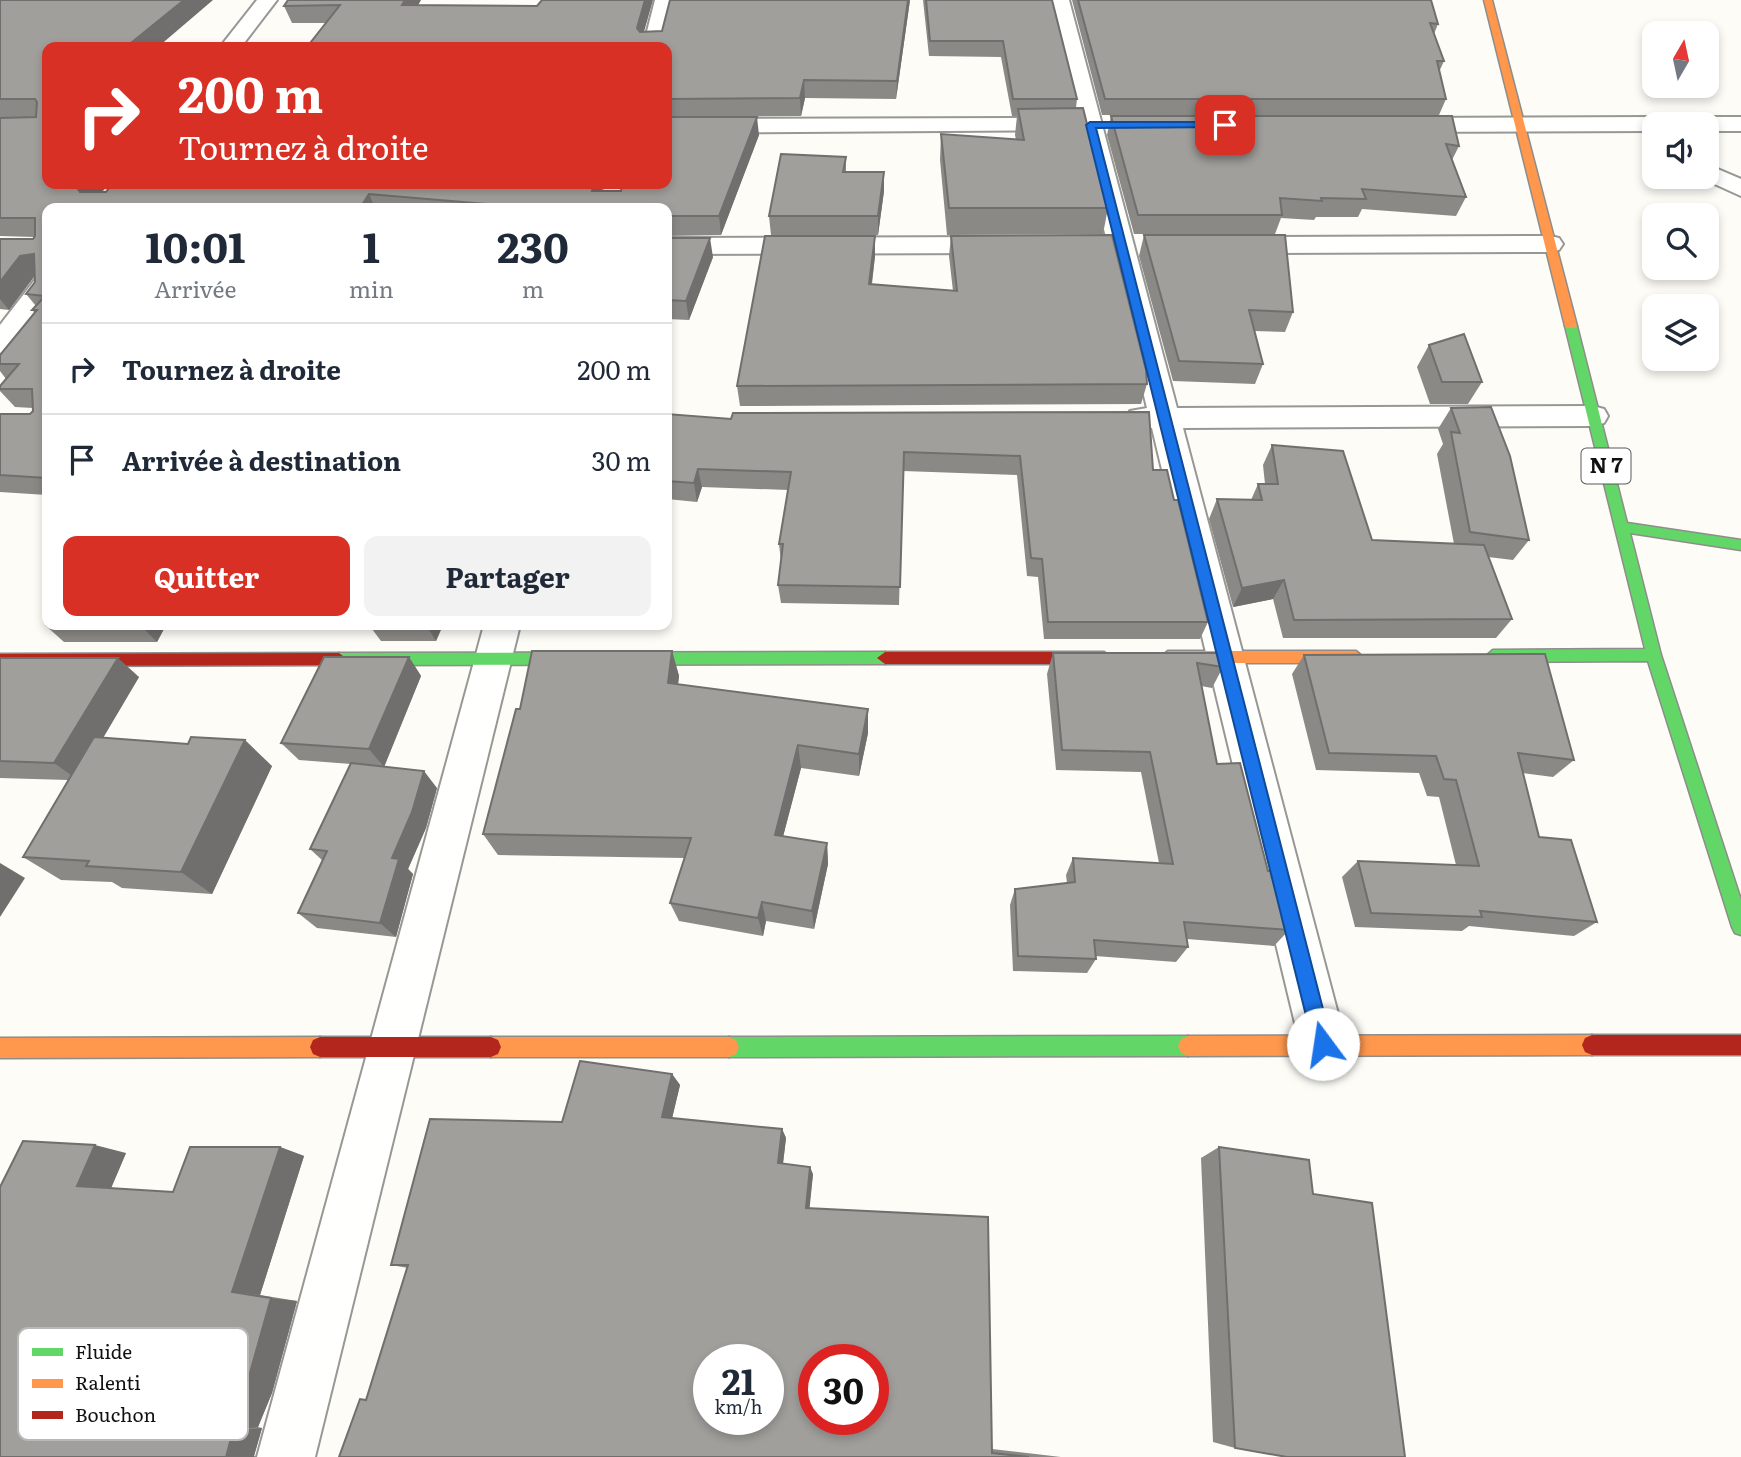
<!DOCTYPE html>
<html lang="fr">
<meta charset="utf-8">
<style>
:root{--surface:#fff;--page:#f2f2f3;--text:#1f2937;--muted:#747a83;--line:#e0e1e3;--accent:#d93025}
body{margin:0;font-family:Literata,serif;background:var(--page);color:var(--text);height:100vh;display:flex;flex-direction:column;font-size:26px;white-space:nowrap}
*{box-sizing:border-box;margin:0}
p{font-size:23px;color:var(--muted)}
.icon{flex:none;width:38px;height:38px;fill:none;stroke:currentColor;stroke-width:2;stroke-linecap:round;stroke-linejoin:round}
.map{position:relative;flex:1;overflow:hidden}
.panel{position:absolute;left:42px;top:203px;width:630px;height:427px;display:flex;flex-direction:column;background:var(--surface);border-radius:14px;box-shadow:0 4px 10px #0003}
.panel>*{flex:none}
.banner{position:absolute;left:42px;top:42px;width:630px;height:147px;border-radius:14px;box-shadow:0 4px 10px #0003;background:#d93025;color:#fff;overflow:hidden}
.needle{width:46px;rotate:9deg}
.controls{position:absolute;left:1642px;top:21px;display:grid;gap:14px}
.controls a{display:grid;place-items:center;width:77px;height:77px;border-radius:14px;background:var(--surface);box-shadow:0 4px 10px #0003;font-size:35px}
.speed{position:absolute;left:693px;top:1344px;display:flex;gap:14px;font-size:35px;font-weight:700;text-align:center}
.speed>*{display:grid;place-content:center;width:91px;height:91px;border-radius:50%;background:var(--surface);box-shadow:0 4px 10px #0003;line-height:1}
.speed small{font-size:18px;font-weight:400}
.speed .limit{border:10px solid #d22;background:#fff;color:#111}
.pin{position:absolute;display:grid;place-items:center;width:60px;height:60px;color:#fff;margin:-30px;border-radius:14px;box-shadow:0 4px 10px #0006}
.me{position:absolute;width:77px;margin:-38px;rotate:346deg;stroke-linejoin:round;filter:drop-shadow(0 0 5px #0008)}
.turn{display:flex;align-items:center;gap:24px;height:147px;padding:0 21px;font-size:32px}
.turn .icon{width:91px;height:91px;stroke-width:2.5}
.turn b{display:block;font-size:49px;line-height:60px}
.eta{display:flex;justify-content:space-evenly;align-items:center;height:119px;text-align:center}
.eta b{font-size:42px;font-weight:700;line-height:49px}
.cta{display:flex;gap:14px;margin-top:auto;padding:14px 21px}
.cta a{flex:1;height:80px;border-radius:14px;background:var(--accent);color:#fff;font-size:28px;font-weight:700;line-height:80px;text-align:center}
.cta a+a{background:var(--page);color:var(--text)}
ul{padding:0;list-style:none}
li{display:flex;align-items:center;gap:21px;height:91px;padding:0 21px;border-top:2px solid var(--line)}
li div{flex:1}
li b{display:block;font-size:26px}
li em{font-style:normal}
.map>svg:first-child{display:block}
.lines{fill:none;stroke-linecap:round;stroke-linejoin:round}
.street-casing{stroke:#979795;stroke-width:4}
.fast-casing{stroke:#8e8d8b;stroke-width:3}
.slow-casing{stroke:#8e8d8b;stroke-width:3}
.jam-casing{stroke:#8e8d8b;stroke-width:3}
.street{fill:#fffffe;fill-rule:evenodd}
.fast{fill:#63d668;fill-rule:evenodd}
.slow{fill:#ff974d;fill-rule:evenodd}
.jam{fill:#b3261e;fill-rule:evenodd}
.wall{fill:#8a8986}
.shaded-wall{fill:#716f6d}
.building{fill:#a19f9c;stroke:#716f6d;stroke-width:2;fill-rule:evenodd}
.route{fill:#1a73e8;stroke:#114b97;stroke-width:2}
.labels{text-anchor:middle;stroke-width:7;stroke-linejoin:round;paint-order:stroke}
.shield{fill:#fff;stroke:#585858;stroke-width:2}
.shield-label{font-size:21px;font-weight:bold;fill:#111}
.key{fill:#fff;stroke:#b8b8b8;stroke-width:2}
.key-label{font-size:19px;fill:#111}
</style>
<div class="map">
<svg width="1741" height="1457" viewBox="0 0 1741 1457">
<rect width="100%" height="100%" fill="#fdfcf7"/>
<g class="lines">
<!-- street casing -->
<g class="street-casing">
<g id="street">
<polygon points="257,0 277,0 241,47 220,47"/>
<polygon points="655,0 675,0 663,47 643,47"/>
<polygon points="1049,0 1069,0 1177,408 1593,406 1604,409 1608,416 1604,423 1593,426 1183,428 1346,1044 1340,1061 1323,1067 1306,1061 1300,1044 1152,428 1130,425 1126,418 1130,411 1147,408"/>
<polygon points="1654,117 1662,119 1665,124 1654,124 1654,131 1404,132 1396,130 1393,125 1396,120 1404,118"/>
<polygon points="1706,117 1741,117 1741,131 1706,131 1706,124 1695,124 1698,119"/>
<polygon points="1067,118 1075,120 1078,125 1075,130 667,133 667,119"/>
<polygon points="1706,164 1741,179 1741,196 1699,177 1706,177"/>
<polygon points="605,184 629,184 623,208 599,208"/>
<polygon points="1550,236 1559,238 1563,244 1559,250 1550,252 1232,253 1223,251 1219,245 1223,239 1232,237"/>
<polygon points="1004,237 1013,239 1017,245 1013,251 1004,253 667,254 667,238"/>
<polygon points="47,275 47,301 10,350 0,353 0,325 37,277"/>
<polygon points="484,625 520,625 315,1457 257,1457"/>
</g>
</g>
<!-- fast casing -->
<g class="fast-casing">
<g id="fast">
<polygon points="1571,322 1577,326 1627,523 1741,540 1741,550 1630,533 1661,655 1741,900 1741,935 1735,933 1732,927 1648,661 1493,662 1486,656 1493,650 1645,649 1565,326"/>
<polygon points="885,652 893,658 885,664 339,665 331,659 339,653"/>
<polygon points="1188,1036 1195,1039 1198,1046 1195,1053 1188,1056 729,1057 722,1054 719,1047 722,1040 729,1037"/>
</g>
</g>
<!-- slow casing -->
<g class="slow-casing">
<g id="slow">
<polygon points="1484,0 1492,0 1577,326 1575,328 1567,328 1565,326"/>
<polygon points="1168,651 1356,651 1363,657 1356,663 1168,663 1161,657"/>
<polygon points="1592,1035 1599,1038 1602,1045 1599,1052 1592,1055 1188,1056 1181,1053 1178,1046 1181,1039 1188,1036"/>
<polygon points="320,1037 327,1040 330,1047 327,1054 320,1057 0,1058 0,1038"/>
<polygon points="491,1037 729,1037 736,1040 739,1047 736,1054 729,1057 491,1057 484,1054 481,1047 484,1040"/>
</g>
</g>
<!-- jam casing -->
<g class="jam-casing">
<g id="jam">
<polygon points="885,652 1104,652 1112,658 1104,664 885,664 877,658"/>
<polygon points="339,653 347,659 339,665 0,666 0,654"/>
<polygon points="1592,1035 1741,1035 1741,1055 1592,1055 1585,1052 1582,1045 1585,1038"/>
<polygon points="320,1037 491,1037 498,1040 501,1047 498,1054 491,1057 320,1057 313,1054 310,1047 313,1040"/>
</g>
</g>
<!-- street -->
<use href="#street" class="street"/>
<!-- fast -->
<use href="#fast" class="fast"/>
<!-- slow -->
<use href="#slow" class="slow"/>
<!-- jam -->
<use href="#jam" class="jam"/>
</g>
<!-- wall -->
<g class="wall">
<polygon points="0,0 161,45 47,184 108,184 102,192 106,192 112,184 603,184 601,191 621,191 667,184 667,47 326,23 292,23 284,6 288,0 419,5 644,32 662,31 670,0 910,0 896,99 805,98 801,116 676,117 759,135 721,235 667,236 667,208 47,208 47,495 0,492 0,414 30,414 33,411 33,408 15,407 0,391 0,386 6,379 0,371 0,355 35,313 32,310 36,306 26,294 35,282 35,276 9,310 0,309 0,239 33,239 34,237 0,236"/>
<polygon points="923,0 1052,0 1077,99 1076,108 1108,208 1103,234 947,235 940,160 941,134 1016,140 1015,135 1017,116 1012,116 1001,57 929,56"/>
<polygon points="1072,0 1431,0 1438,24 1434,34 1444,61 1439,72 1446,99 1439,115 1102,115"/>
<polygon points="1111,116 1459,146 1452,160 1466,197 1456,216 1362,209 1358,217 1316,217 1314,220 1281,218 1275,234 1134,234 1107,135"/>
<polygon points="846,157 846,172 884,172 884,191 878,235 771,235 769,216"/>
<polygon points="1144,235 1293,312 1285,332 1254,331 1263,364 1255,384 1173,381 1139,256"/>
<polygon points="875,236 875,256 872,284 953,291 949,256 951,236 1147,384 1141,404 740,406 737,386"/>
<polygon points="667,238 713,257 689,320 667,319"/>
<polygon points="1429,345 1482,382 1468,404 1430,404 1417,367"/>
<polygon points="1451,408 1529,540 1513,560 1488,557 1512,619 1496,638 1283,638 1273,599 1233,607 1209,519 1217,499 1251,500 1258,484 1265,484 1263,465 1272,445 1372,540 1454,544 1437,454 1443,444 1438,429"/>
<polygon points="667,414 1153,470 1174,500 1208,622 1200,639 1044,639 1038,577 1027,576 1017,475 903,471 899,605 781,603 778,585 781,562 779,544 788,490 702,487 697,502 667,499"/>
<polygon points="45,625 166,625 157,642 64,642"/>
<polygon points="369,625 443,625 436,641 381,641"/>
<polygon points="672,651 679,676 678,685 868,733 859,776 801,768 783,836 827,843 828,864 814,929 766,921 763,936 679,921 670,903 685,858 498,855 483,834 520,709"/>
<polygon points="1053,653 1219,653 1223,667 1212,688 1201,686 1217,764 1268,871 1289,930 1274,946 1187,939 1188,947 1176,962 1095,956 1096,959 1087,973 1013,971 1010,905 1015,889 1067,883 1066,875 1073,858 1159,863 1141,772 1056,770 1047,674"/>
<polygon points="1304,655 1574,760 1553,777 1523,773 1539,837 1597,922 1574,936 1469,926 1462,931 1355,927 1342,877 1358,861 1456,865 1439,797 1427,796 1419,773 1316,770 1292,674"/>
<polygon points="409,657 421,676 384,767 437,788 426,828 408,869 413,874 396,937 317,928 298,913 323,861 310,849 351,764 299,760 281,743"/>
<polygon points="0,658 139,677 103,738 272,766 212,894 122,888 112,882 61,880 23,857 68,780 0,778"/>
<polygon points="672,1074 680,1085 672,1118 782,1129 786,1138 783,1164 813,1174 809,1208 992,1449 1061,1457 339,1457 360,1399 366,1399 408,1268 391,1265 562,1122"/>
<polygon points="280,1147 304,1156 260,1295 297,1301 272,1393 258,1427 262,1428 254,1456 0,1457 0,1187 126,1153 111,1188 173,1192"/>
<polygon points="1219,1147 1235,1448 1213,1442 1201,1158"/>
</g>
<!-- shaded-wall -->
<g class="shaded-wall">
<polygon points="184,0 213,0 158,47 131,43"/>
<polygon points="405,0 421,0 409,22 402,5"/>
<polygon points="645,0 653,0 640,46 637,28"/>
<polygon points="908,0 910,0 896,99 897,81"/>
<polygon points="804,80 805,98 801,116 800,98"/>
<polygon points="757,117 759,135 721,235 719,216"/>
<polygon points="884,172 884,191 878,235 878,216"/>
<polygon points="82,184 108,184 90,208 78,189"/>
<polygon points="594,184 603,184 597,208 592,191"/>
<polygon points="369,194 375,208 360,208"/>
<polygon points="875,236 875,256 869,304 869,284"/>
<polygon points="710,238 713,257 689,320 686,301"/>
<polygon points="34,254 35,275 9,310 0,299 0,282 20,256"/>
<polygon points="698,469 702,487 697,502 694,483"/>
<polygon points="1284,580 1273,599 1233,607 1242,588"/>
<polygon points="140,625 166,625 157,642"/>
<polygon points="426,625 443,625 436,641"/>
<polygon points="672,651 679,676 675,707 668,683"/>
<polygon points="409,657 421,676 384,767 369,749"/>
<polygon points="118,658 139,677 78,780 54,763"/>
<polygon points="868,709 868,733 859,776 859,754"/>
<polygon points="245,740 272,766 212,894 181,872"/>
<polygon points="798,745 801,768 778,856 775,835"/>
<polygon points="424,771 437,788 426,828 408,869 413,874 396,937 380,923 392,858"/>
<polygon points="827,843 828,864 814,929 812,911"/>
<polygon points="0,863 25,878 0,917"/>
<polygon points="762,902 766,921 763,936 758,918"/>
<polygon points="672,1074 680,1085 670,1127 662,1117"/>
<polygon points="782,1129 786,1138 782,1171 778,1163"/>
<polygon points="95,1145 126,1153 109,1193 77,1186"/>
<polygon points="280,1147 304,1156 260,1295 232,1292"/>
<polygon points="810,1167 813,1174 809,1214 806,1208"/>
<polygon points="271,1298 297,1301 272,1393 258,1427 229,1431"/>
<polygon points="262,1428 254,1456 256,1457 226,1457 233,1431"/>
</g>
<!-- building -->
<g class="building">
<polygon points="0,0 184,0 131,43 175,46 174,47 47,47 47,184 82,184 78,189 80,192 106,192 112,184 594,184 592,191 621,191 622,184 667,184 667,117 757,117 719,216 667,216 667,208 496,208 497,205 369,194 360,208 47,208 47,478 0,475 0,414 30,414 33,411 32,389 0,389 0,386 19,364 0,364 0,355 37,310 32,310 45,296 26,294 35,282 34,254 20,256 0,282 0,239 33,239 35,236 35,218 0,218 0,118 36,117 37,102 35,99 0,99"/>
<polygon points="288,0 405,0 402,5 537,6 542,0 645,0 637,28 640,32 662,31 670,0 908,0 897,81 804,80 800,98 667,99 667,47 307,47 340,5 284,6"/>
<polygon points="926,0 1052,0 1077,99 1013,99 1003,41 930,41"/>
<polygon points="1078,0 1431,0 1438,24 1430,23 1444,61 1437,61 1446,99 1105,99"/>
<polygon points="1083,108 1108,208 949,208 941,134 1024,140 1018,109"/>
<polygon points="1111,116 1452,116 1459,146 1446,144 1466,197 1362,189 1366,199 1321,198 1322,201 1280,198 1282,215 1138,215"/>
<polygon points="781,154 846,157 843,172 884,172 878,216 769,216"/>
<polygon points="1112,235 1146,370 1147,384 737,386 765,236 875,236 869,284 957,291 951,236"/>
<polygon points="1144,235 1285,235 1293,312 1249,310 1263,364 1179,361"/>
<polygon points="667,238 710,238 686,301 667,300"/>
<polygon points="1464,334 1482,382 1442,382 1429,345"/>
<polygon points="1491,407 1510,456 1529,540 1470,532 1451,432 1460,433 1451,408"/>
<polygon points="1149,412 1153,470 1167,470 1174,500 1178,500 1208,622 1048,622 1042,559 1031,558 1020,456 904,452 900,587 778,585 783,544 779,544 791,472 698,469 694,483 667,481 667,414 731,419 733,413"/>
<polygon points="1272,445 1343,451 1372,540 1484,545 1512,619 1294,620 1284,580 1242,588 1217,499 1262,500 1258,484 1278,484"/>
<polygon points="532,651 672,651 668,683 868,709 859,754 798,745 775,835 827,843 812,911 762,902 758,918 670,903 691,838 483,834 516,709 520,709"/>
<polygon points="1053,653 1219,653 1223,667 1197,663 1217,764 1240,763 1268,871 1274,871 1289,930 1184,922 1188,947 1094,940 1096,959 1018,956 1015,889 1075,882 1073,858 1173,864 1150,752 1062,750"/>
<polygon points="1545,654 1574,760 1518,753 1539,837 1571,840 1597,922 1480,911 1482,917 1371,913 1358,861 1479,866 1456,780 1444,779 1436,756 1329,753 1304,655"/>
<polygon points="324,657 409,657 369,749 281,743"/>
<polygon points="0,658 118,658 54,763 0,761"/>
<polygon points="94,737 188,744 191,737 245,740 181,872 86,866 89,861 23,857"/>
<polygon points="351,763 424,771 412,812 392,858 399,859 380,923 298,913 327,851 310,849"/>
<path d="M580 1061 672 1074 662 1117 782 1129 778 1163 810 1167 806 1208 988 1217 992 1453 1029 1457H339L360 1399 366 1400 408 1265H391L430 1119 562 1122ZM709 1360H768V1419H709ZM814 1360H873V1419H814Z"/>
<polygon points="23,1141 95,1145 77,1186 173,1192 190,1147 280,1147 232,1292 271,1298 244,1394 229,1431 233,1431 226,1457 0,1457 0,1187"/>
<polygon points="1219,1147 1309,1160 1313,1194 1372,1203 1405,1457 1287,1457 1235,1448"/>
</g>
<!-- route -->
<polygon class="route" points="1225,122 1229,125 1228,127 1096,128 1332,1044 1329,1050 1323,1053 1316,1050 1313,1044 1086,125 1090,122"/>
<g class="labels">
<!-- shield labels -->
<rect class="shield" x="1581.5" y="448.5" width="49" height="35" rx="5"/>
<g class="shield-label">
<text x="1606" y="473">N 7</text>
</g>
</g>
<!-- legend -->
<rect x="18" y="1328" width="230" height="112" rx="10" class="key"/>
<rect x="32" y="1348" width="31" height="8" fill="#63d668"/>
<rect x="32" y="1379" width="31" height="9" fill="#ff974d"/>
<rect x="32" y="1411" width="31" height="8" fill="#b3261e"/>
<g class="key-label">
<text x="75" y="1359">Fluide</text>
<text x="75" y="1390">Ralenti</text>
<text x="75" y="1422">Bouchon</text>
</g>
</svg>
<div class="controls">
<a><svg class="needle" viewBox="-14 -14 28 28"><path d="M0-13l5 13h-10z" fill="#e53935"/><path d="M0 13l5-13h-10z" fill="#747a83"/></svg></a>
<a><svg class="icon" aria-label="sound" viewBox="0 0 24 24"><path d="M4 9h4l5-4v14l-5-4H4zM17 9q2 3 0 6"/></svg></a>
<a><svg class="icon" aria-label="search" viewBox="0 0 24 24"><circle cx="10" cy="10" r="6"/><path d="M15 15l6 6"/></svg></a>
<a><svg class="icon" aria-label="layers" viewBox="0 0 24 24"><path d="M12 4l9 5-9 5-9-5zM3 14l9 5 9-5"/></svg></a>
</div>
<div class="speed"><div>21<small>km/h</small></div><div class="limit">30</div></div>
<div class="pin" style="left:1225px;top:125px;background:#d93025"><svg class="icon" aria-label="arrive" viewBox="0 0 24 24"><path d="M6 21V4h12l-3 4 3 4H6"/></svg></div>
<svg class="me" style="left:1323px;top:1044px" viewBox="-20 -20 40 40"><circle r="19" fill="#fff"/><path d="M0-13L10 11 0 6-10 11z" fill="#1a73e8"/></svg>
<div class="banner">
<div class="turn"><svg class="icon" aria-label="right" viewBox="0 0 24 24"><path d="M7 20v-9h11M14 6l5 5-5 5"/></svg><div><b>200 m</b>Tournez à droite</div></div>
</div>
<section class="panel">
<div class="eta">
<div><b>10:01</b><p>Arrivée</p></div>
<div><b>1</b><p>min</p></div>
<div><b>230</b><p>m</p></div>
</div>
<ul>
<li><svg class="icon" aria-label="right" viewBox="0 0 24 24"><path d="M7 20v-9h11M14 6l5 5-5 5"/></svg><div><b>Tournez à droite</b></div><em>200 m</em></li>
<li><svg class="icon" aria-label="arrive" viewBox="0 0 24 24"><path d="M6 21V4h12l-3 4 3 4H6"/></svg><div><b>Arrivée à destination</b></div><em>30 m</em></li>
</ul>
<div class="cta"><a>Quitter</a><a>Partager</a></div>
</section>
</div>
